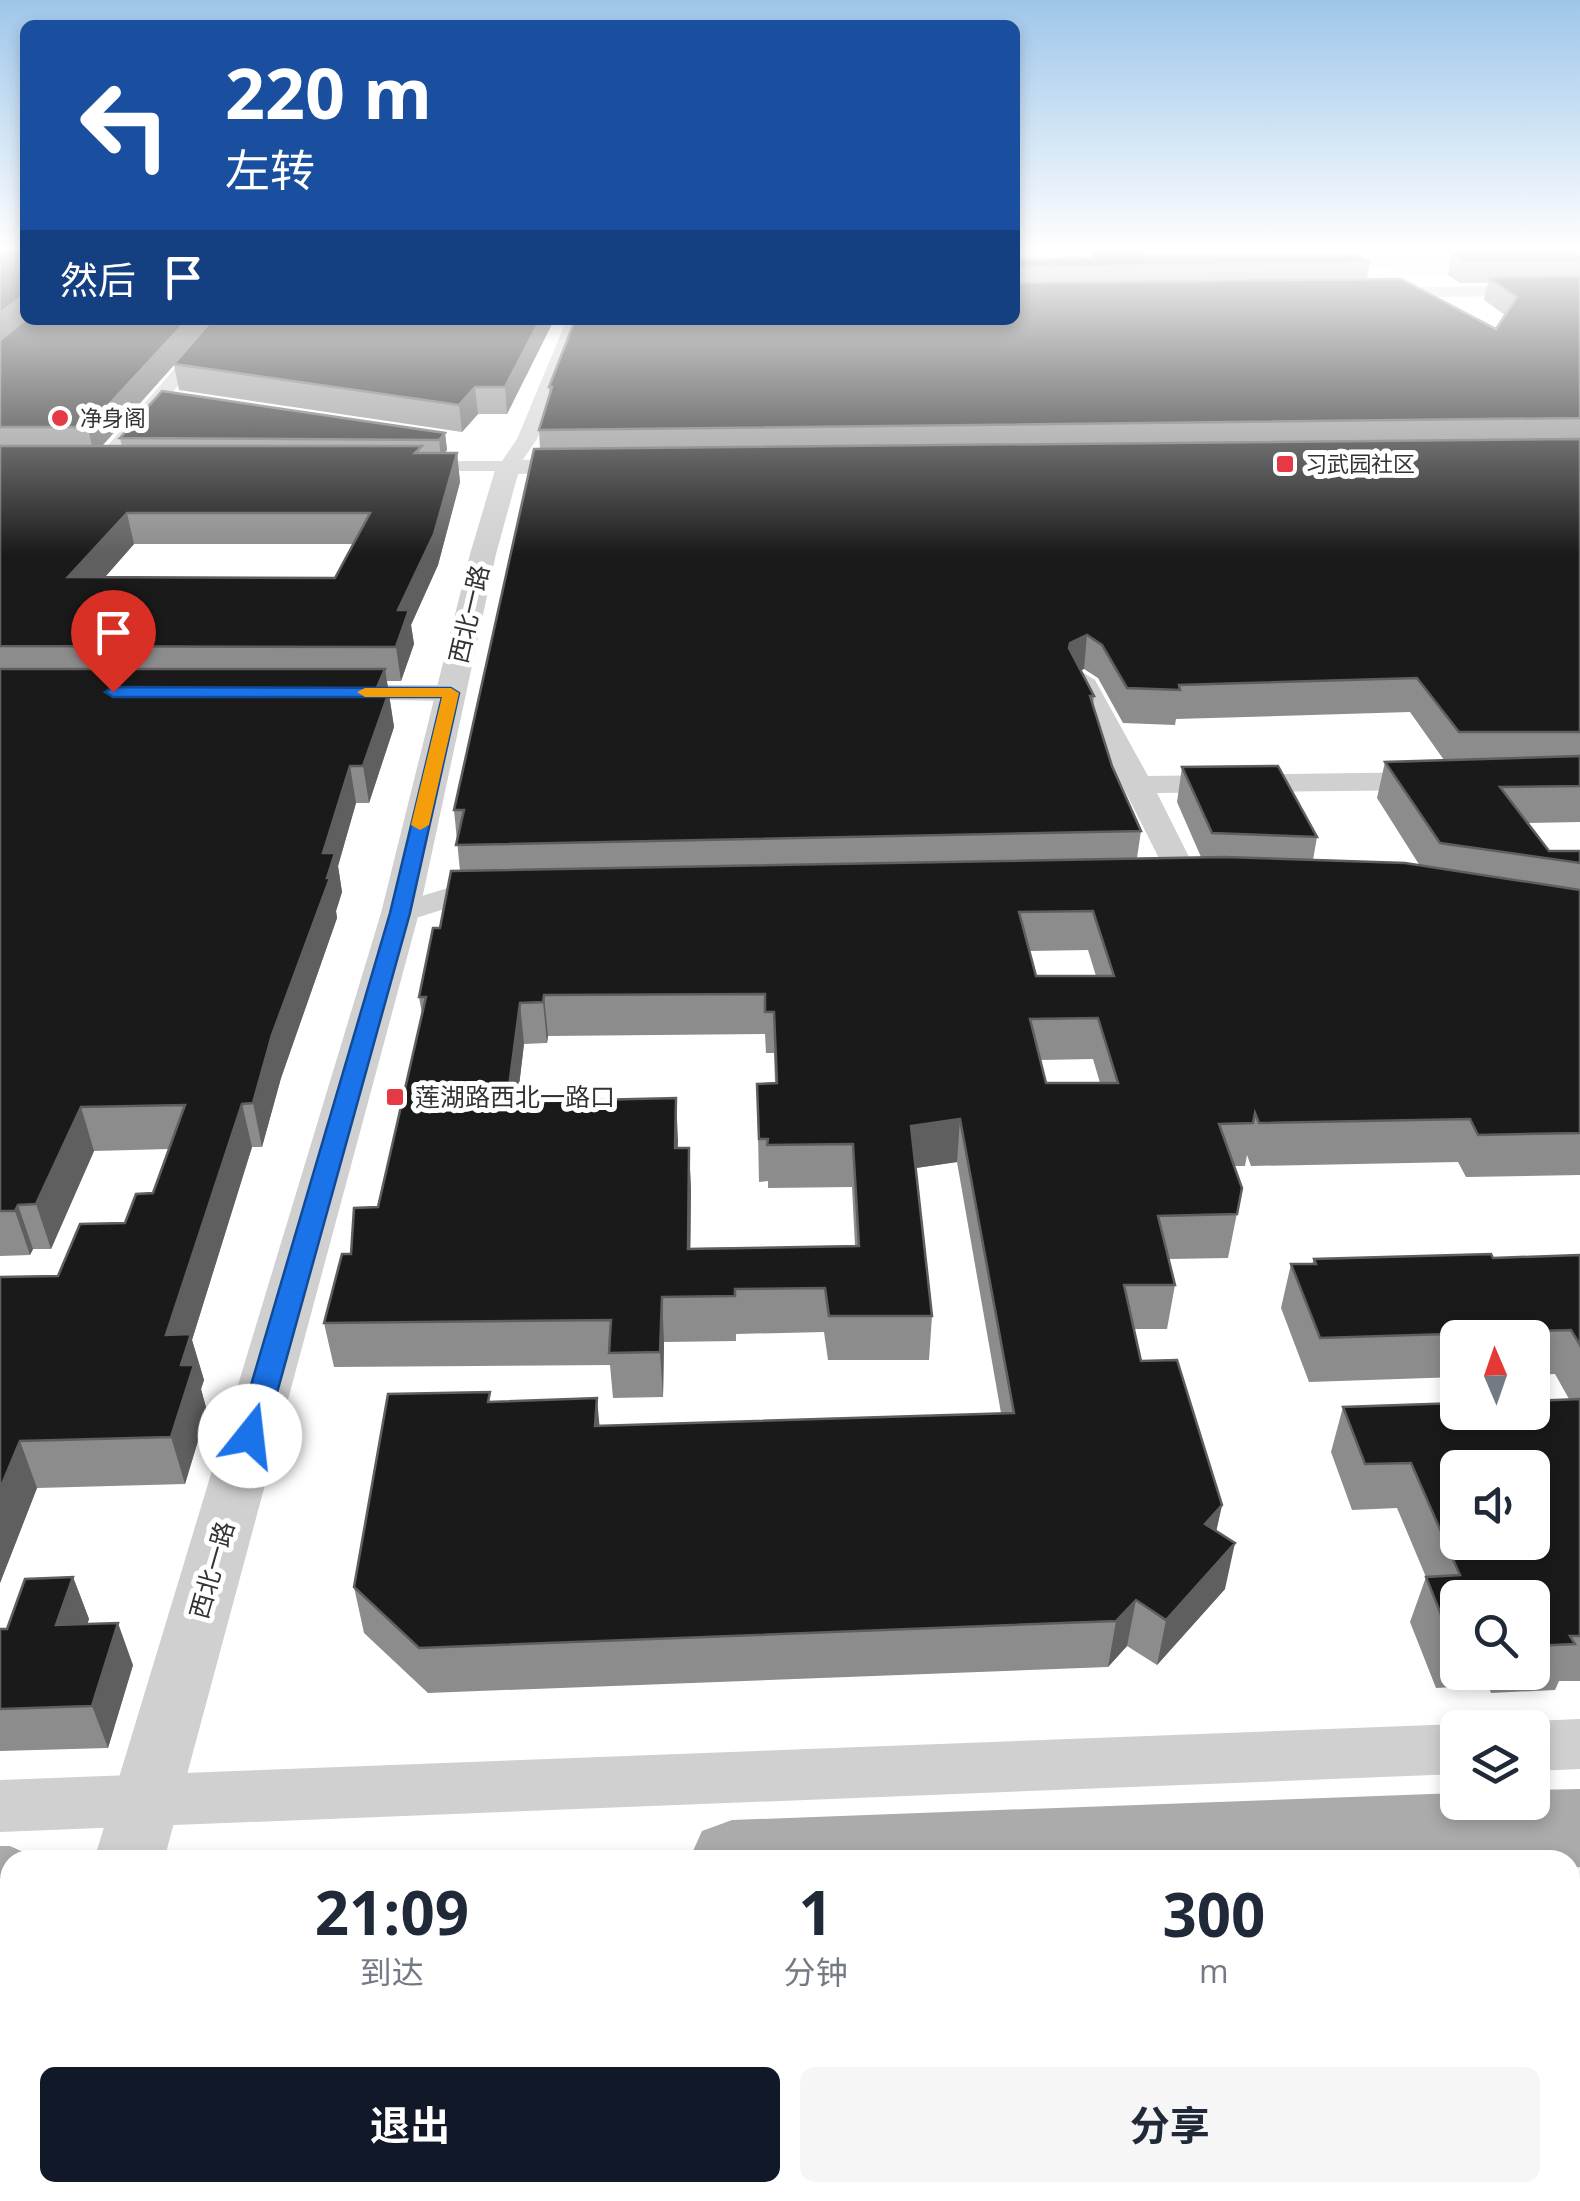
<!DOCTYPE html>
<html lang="zh">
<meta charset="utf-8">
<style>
:root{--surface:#fff;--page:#f6f6f7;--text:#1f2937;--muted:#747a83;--accent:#111827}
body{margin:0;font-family:"Open Sans","Noto Sans SC",sans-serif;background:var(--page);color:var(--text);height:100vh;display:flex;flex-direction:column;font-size:38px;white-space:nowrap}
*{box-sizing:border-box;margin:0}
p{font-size:32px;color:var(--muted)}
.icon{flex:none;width:55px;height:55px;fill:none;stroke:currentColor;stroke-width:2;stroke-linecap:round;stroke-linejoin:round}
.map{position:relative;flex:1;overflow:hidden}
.sheet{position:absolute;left:0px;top:1850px;width:1580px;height:352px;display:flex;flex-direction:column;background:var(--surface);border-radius:30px 30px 0 0;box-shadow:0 5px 15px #0003}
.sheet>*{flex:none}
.top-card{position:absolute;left:20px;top:20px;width:1000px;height:305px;border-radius:15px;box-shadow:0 5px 15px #0003;background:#1a4fa0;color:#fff;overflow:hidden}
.needle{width:65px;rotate:358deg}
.fabs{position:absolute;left:1440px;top:1320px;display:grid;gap:20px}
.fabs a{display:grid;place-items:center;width:110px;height:110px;border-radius:15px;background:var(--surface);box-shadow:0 5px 15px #0003;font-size:50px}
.pin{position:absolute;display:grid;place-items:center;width:85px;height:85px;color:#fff;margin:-102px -42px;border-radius:50% 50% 50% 0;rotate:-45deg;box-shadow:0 0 10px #0007}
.pin .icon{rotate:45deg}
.me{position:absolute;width:110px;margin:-55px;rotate:16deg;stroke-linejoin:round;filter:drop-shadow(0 0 8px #0008)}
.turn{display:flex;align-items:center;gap:35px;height:210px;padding:0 40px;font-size:45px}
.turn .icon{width:130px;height:130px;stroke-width:2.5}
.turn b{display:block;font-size:70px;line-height:85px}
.then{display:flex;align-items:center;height:95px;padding:0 40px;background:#0003;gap:20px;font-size:38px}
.eta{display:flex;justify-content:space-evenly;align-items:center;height:170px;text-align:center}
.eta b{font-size:60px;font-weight:700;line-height:70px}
.primary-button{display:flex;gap:20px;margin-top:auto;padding:20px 40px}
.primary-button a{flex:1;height:115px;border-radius:15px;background:var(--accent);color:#fff;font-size:40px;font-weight:700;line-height:115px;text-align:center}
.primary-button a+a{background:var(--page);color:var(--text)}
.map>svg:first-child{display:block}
.green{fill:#e6ecdf}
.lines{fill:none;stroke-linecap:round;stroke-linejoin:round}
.minor{fill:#d0d0d0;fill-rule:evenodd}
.tertiary{fill:#d0d0d0;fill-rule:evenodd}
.primary{fill:#ababab;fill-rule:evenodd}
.wall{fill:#8c8c8c;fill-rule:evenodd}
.shaded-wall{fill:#5f5f5f}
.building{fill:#1a1a1a;stroke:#5f5f5f;stroke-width:2.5;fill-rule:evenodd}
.route{fill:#1a73e8;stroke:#114b97;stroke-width:2.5}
.slow{fill:#f59e0b}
.poi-dot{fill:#e63946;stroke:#fff;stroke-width:4}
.labels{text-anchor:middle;stroke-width:10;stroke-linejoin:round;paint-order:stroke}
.far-poi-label{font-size:22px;fill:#333;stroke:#fff;text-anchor:start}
.street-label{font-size:25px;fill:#333;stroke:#fff}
.poi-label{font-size:25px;fill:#333;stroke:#fff;text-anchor:start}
</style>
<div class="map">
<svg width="1580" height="2201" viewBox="0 0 1580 2201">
<rect width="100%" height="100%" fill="#fff"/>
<!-- green -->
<polygon class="green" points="1580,249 1580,273 1402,275 1392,268 1015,273 1015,254"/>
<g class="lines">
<!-- minor -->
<g class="minor">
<polygon points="217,320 233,320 108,469 0,471 0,459 96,459"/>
<polygon points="565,324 579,327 537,439 515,471 401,471 398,467 408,461 502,461 517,439"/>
<polygon points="1082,672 1095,680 1148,776 1432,772 1442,775 1446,781 1442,787 1432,790 1157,793 1201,881 1196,888 1174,888 1069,680"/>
<polygon points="337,685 451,685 464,693 451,701 328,699 324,693"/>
<polygon points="495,885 506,888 511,895 506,902 454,906 400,923 389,920 384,913 389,906 451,887"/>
<polygon points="1580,1719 1580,1769 1532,1771 1532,1728 1515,1728 1532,1721"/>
<polygon points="1458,1724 1467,1728 1458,1728 1458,1774 0,1832 0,1780"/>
<rect x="1570" y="1972" width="10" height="62"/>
<polygon points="10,2047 10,2111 0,2112 0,2048"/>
<polygon points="529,2192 597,2192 596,2201 528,2201"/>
</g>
<!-- tertiary -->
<g class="tertiary">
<polygon points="1580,285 1580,295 1367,298 1358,293 1367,288"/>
<polygon points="592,459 600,461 604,466 600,471 518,474 496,554 419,913 164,1860 94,1860 381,913 470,554 496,467 508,460"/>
</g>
<!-- primary -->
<g class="primary">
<polygon points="1580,1789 1580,1867 1570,1868 1570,1860 689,1860 702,1831 732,1820 1458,1793 1458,1802 1532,1802 1532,1790"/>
<polygon points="0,1846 10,1846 41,1860 10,1860 10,1930 0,1930"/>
<rect x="1570" y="1882" width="10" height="86"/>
<polygon points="10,1949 10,2041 0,2042 0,1950"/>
</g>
</g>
<!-- wall -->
<g class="wall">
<path d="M25 246V320H554L507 414H478L462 432 179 390 174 365 102 446H122L120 438 445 433 447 450 444 453H457L460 482 438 565 411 625 414 644 401 681H387L394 727 369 803H356L338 866 342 892 336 911 337 918 281 1078 262 1147H252L192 1340 204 1380 201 1389 207 1411 185 1484 37 1488 0 1583V1277L58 1276 125 1223 153 1193 169 1149 94 1151 51 1249H33L30 1255 0 1256V250ZM134 544H353L335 578 105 577Z"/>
<path d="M1089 246H1137L1146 256 1370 262 1367 279 1496 329 1505 315 1484 300 1488 283H1460L1448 275 1452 253 1580 251V822L1528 823 1549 851H1580V1175L1466 1177 1458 1162 1251 1166 1247 1155 1245 1166H1234L1242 1188 1228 1258 1169 1259 1175 1285 1167 1329H1134L1141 1361 1222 1505 1216 1531 1225 1589 1157 1665 1127 1646 1108 1667 428 1693 364 1633 354 1587 491 1402 600 1426 1001 1413 957 1162 916 1168 932 1316 929 1360H828L824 1332 736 1334V1341L664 1342 663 1397 613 1398 610 1365 334 1367 324 1323 351 1254 378 1207 422 1014 419 997 440 928 460 871 454 810 540 449 539 430 549 395V387L574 322 572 320H1015V259L1090 258ZM1084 669 1098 678 1123 723 1175 725 1176 719 1410 712 1444 760 1385 762 1377 798 1420 866 1313 860 1317 837 1182 767 1177 802 1201 857 1137 858 1141 831 1112 766 1093 706 1094 696 1081 670ZM1088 950 1096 976H1036L1029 951ZM765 1034 766 1053H774L775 1083 757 1084 759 1182 768 1181V1188L852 1187 855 1246 690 1248 691 1190 689 1148H678L517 1102 524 1044 547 1043 548 1036ZM1093 1059 1100 1083H1046L1041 1060Z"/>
<path d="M1580 1255V1681H1559L1555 1690 1491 1693 1488 1685 1436 1688 1410 1622 1426 1577 1397 1508 1352 1510 1331 1452 1343 1407 1569 1399 1555 1374 1532 1375V1338H1458V1377L1309 1382 1281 1308 1291 1264H1312L1314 1259 1493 1258ZM1458 1598H1532V1672H1458Z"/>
<polygon points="73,1577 89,1619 87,1624 133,1665 108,1748 0,1751 0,1629 7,1629"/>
<polygon points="1157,2192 1570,2192 1580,2201 1154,2201"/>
</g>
<!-- shaded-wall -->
<g class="shaded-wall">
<polygon points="24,294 25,320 0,342 0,313"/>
<polygon points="187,320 214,320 94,455 88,427"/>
<polygon points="540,320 554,320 507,414 505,387"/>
<polygon points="475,387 478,414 462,432 459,405"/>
<polygon points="445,433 447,450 441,457 439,440"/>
<polygon points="457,453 460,482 438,565 411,625 414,644 401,681 396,647 398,610"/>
<polygon points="127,513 134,544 76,610 68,577"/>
<polygon points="1087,635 1084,669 1067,677 1066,682 1070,643"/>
<polygon points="385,669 394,727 369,803 363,766 375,692"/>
<polygon points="350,766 356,803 338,866 342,892 336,911 337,918 281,1078 262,1147 253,1103 323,853"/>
<polygon points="544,995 548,1036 547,1043 543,1002"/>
<polygon points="520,1003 524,1044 512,1145 507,1102"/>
<polygon points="676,1098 678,1141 677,1191 675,1148"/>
<polygon points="242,1104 252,1147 192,1340 204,1380 201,1389 207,1411 185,1484 171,1437 166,1335"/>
<polygon points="81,1107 94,1151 51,1249 36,1204"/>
<polygon points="960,1119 957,1162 909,1169 911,1126"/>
<polygon points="689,1148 691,1190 690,1292 688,1249"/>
<polygon points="18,1205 33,1249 30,1255 15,1211"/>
<polygon points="662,1297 664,1342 663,1397 660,1352"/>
<polygon points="597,1398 601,1442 595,1426"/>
<polygon points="20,1441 37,1488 0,1583 0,1489"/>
<polygon points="1222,1505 1212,1551 1205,1524"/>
<polygon points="1235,1543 1225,1589 1157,1665 1166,1620"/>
<polygon points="73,1577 89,1619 73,1666 56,1625"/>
<polygon points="1136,1600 1127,1646 1108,1667 1116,1621"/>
<polygon points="118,1623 133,1665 108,1748 92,1706"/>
</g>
<!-- building -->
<g class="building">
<polygon points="5,246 25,246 25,294 0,313 0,250"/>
<polygon points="1092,246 1137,246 1146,256 1354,254 1370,262 1016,267 1015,269 1015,259 1092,258"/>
<polygon points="1580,251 1580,261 1464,261 1452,253"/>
<polygon points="1580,276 1580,418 539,430 552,387 549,387 575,320 1015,320 1015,283 1401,279 1496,329 1517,297 1489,278"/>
<polygon points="25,320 187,320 88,427 0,427 0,340"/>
<polygon points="212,320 540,320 505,387 475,387 459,405 174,364"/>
<polygon points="162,391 445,433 439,440 120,438"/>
<polygon points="1580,439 1580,732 1459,732 1417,678 1179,685 1180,690 1127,688 1102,645 1087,635 1070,643 1069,648 1094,696 1090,696 1112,766 1141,831 456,845 464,810 454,810 534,449"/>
<path d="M0 446H422L415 453H457L434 534 398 610H409L396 647 0 646ZM127 513H370L335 578 68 577Z"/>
<polygon points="0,669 385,669 375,692 389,692 363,766 350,766 323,853 335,853 327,878 330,878 272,1035 253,1103 242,1104 166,1335 191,1334 181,1365 194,1365 171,1437 20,1441 0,1489 0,1277 58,1276 80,1224 125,1223 136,1194 153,1193 185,1105 81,1107 36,1204 18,1205 15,1211 0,1211"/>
<polygon points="1580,756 1580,786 1500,787 1549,851 1580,851 1580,863 1440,843 1385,762"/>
<polygon points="1278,766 1317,837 1212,833 1182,767"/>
<path d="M1224 857 1405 863 1580 890V1133L1478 1135 1470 1119 1259 1123 1255 1113 1253 1123 1219 1124 1242 1188 1237 1214 1158 1216 1175 1285H1124L1141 1361 1177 1360 1222 1505 1205 1524 1235 1543 1166 1620 1136 1600 1116 1621 419 1648 354 1587 388 1394 490 1392 488 1402 597 1398 595 1426 1014 1413 960 1119 911 1126 932 1316H829L825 1288 735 1289V1296L662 1297 660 1352 609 1353 611 1320 324 1323 342 1254H351L354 1208 378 1207 426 997H419L433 928H440L451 871ZM1093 911 1114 976H1036L1019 912ZM765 994V1012H774L777 1083 757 1084 759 1139H768L767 1145 853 1144 859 1246 688 1249 689 1148H675L676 1098 507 1102 520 1003 543 1002 544 995ZM1098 1018 1118 1083H1046L1030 1019Z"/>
<polygon points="1491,1254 1493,1258 1580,1255 1580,1345 1571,1330 1320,1338 1291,1264 1316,1264 1314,1259"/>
<path d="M1580 1399V1636H1570L1575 1644 1532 1646V1598H1458V1642H1452L1426 1577 1460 1575 1411 1463 1365 1464 1343 1407 1458 1403V1412H1532V1401ZM1458 1468H1532V1542H1458Z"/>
<polygon points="73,1577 56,1625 118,1623 92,1706 0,1709 0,1629 7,1629 25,1579"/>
<polygon points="1570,2157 1580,2157 1580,2201 1166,2201 1164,2192 1570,2192"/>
</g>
<!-- sky -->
<linearGradient id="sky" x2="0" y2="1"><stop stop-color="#9ec6ea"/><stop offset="0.45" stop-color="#fff"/><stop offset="1" stop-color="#fff" stop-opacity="0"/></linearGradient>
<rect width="1580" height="555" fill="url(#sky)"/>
<!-- route -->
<polygon class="route" points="451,688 459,693 410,913 265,1436 261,1444 250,1447 240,1444 236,1436 390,913 442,697 113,697 105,692 113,687"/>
<!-- slow -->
<polygon class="slow" points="451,688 459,693 429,825 420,830 411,825 442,697 365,697 357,692 365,688"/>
<!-- markers -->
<g class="poi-dot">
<circle cx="60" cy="418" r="10"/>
<rect x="1275" y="454" width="20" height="20" rx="5"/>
<rect x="385" y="1087" width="20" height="20" rx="5"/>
</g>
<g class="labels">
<!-- far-poi labels -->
<g class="far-poi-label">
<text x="80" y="426">净身阁</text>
<text x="1305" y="472">习武园社区</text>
</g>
<!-- street labels -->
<g class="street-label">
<text transform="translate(469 614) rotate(-77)" y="9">西北一路</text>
<text transform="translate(212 1570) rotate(-74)" y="9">西北一路</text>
</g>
<!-- poi labels -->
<g class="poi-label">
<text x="415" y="1106">莲湖路西北一路口</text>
</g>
</g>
</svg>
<div class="fabs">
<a><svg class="needle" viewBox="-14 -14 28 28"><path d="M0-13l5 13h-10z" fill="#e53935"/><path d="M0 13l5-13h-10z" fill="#747a83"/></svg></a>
<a><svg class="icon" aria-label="sound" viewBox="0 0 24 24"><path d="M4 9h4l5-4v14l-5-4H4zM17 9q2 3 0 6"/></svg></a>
<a><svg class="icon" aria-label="search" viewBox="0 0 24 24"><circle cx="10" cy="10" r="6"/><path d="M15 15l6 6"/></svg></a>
<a><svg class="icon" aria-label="layers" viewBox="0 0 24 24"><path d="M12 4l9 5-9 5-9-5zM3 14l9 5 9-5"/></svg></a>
</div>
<div class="pin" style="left:113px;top:692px;background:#d93025"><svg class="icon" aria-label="arrive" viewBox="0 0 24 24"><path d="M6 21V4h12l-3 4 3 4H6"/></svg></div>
<svg class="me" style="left:250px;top:1436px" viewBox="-20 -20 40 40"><circle r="19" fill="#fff"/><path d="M0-13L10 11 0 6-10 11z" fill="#1a73e8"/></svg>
<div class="top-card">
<div class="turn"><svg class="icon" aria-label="left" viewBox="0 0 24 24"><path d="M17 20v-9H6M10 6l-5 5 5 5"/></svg><div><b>220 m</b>左转</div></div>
<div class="then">然后<svg class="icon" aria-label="arrive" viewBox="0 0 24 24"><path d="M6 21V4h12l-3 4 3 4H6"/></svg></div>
</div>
<section class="sheet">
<div class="eta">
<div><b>21:09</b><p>到达</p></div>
<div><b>1</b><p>分钟</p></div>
<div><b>300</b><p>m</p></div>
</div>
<div class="primary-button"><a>退出</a><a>分享</a></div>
</section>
</div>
